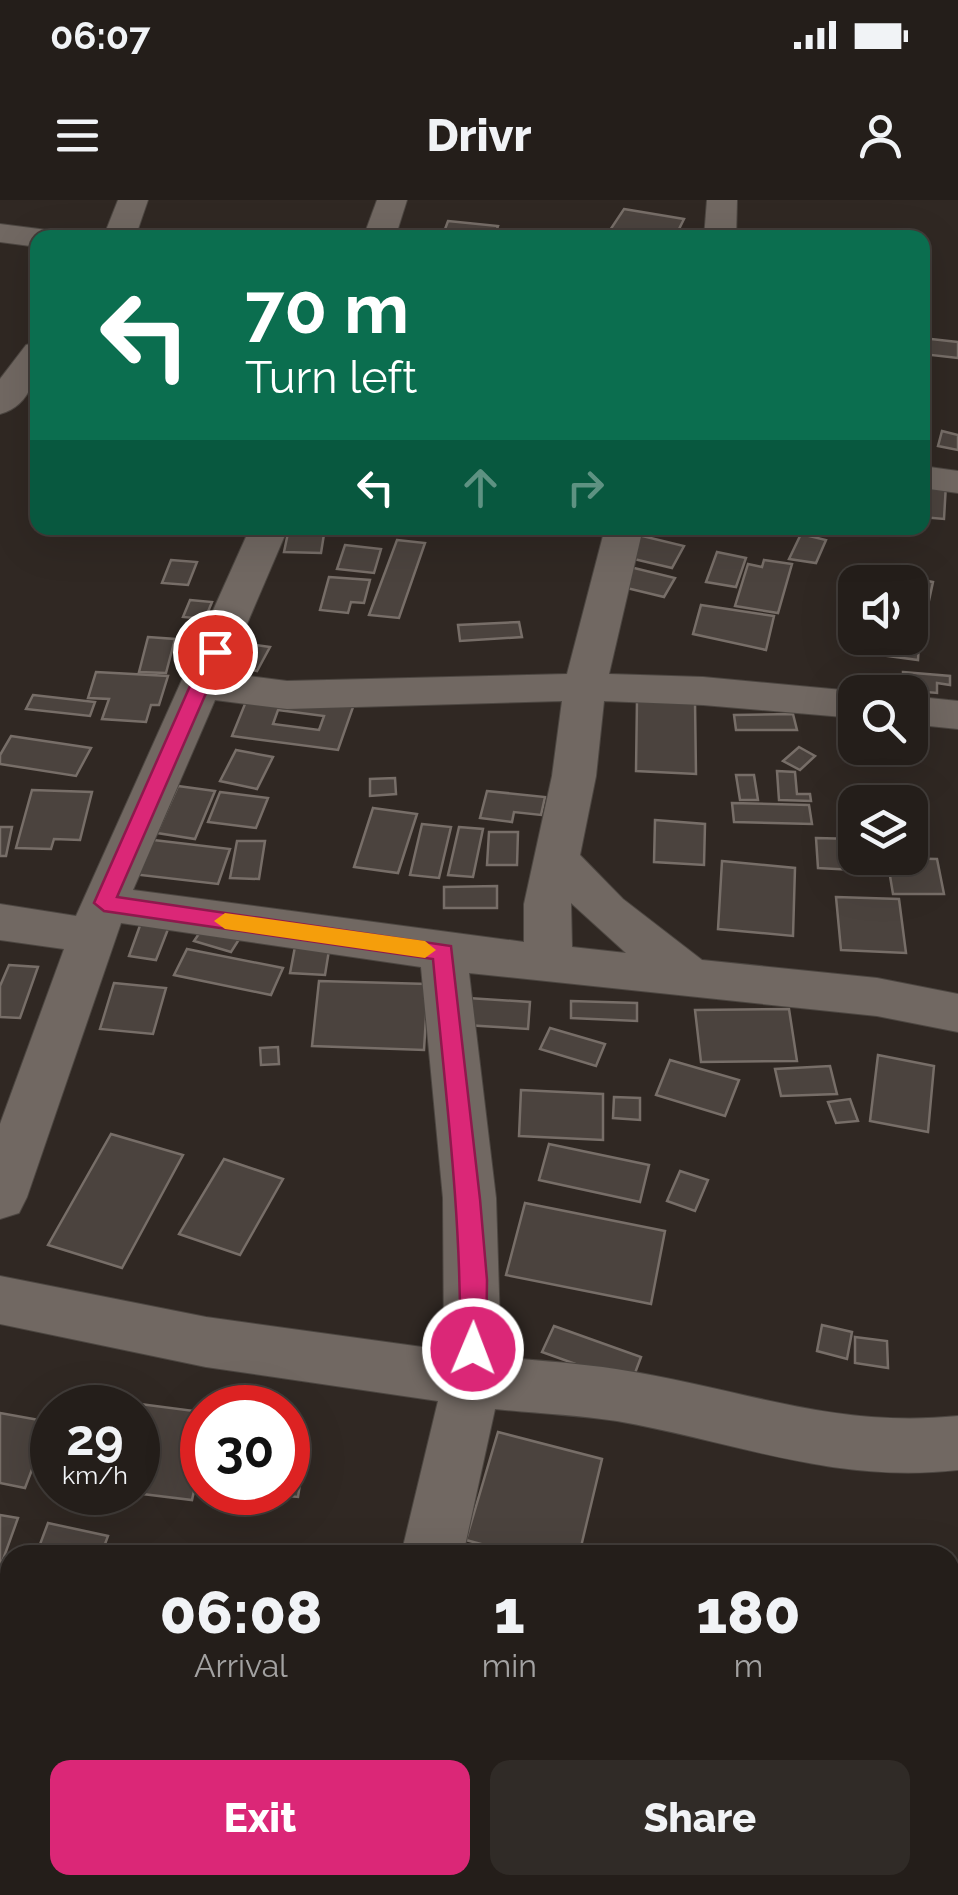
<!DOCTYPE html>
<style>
:root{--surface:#241e1a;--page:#302b27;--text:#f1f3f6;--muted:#a3a2a2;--line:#413c39;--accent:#db2777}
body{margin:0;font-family:Raleway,sans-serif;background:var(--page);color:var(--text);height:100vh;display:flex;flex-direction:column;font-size:38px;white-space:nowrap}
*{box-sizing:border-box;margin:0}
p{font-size:32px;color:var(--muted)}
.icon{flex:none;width:55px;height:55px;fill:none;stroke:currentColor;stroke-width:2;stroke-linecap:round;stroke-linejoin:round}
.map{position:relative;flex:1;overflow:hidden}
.panel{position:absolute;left:0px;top:1345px;width:960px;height:350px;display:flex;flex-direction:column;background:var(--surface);border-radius:30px 30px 0 0;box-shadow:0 10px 40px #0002,0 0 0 2px var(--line)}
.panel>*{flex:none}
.guide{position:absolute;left:30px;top:30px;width:900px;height:305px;border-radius:20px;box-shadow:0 10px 40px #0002,0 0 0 2px var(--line);background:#0b6e4f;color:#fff;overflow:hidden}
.controls{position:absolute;left:838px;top:365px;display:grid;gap:20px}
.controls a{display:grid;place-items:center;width:90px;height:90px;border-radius:20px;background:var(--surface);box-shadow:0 10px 40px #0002,0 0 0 2px var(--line);font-size:50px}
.speed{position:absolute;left:30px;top:1185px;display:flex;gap:20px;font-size:50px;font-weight:700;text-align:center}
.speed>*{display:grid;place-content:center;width:130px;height:130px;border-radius:50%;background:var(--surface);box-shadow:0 10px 40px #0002,0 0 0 2px var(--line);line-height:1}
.speed small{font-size:25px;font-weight:400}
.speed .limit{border:15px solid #d22;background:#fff;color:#111}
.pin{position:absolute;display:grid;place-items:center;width:85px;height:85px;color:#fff;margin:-42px;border:5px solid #fff;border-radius:50%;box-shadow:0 2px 10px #0007}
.me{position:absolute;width:110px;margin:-55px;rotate:1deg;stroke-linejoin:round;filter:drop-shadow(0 0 8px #0008)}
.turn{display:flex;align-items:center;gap:35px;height:210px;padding:0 50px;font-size:45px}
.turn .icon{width:130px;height:130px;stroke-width:2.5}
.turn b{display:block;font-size:70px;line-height:85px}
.lanes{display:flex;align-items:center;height:95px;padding:0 50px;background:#0003;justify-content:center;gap:50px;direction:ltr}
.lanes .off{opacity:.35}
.eta{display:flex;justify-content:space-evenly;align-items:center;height:170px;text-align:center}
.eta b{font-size:60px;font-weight:800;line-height:70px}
.button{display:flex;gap:20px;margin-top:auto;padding:20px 50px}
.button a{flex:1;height:115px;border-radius:20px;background:var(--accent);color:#fff;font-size:40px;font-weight:800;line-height:115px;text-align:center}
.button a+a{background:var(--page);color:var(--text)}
.status{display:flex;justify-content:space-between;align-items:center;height:70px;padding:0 50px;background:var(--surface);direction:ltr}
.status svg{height:28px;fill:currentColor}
header{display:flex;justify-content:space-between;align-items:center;height:130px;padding:0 50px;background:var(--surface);font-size:45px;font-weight:800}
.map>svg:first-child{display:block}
.building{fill:#4b433e;stroke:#776e68;stroke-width:2.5;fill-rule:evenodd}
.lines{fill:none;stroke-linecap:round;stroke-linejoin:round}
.minor-casing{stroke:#4c4641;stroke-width:2}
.minor{fill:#716862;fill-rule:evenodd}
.route{fill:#db2777;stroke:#8e194d;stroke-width:2.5}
.slow{fill:#f59e0b}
</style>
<div class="status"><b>06:07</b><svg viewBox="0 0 49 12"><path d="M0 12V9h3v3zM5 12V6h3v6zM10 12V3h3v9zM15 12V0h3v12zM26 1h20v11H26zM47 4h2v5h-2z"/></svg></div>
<header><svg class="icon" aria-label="menu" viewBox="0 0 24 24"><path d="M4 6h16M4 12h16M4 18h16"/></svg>Drivr<svg class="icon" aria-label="person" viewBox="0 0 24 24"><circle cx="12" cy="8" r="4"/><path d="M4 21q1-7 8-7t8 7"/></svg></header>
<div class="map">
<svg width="958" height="1695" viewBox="0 0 958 1695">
<rect width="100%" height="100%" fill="#302823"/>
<!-- building -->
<g class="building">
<polygon points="624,9 684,19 676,35 646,30 642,36 610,30"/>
<polygon points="448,21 498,26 494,38 423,38 426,31 444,32"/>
<polygon points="922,138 958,142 958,158 922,154"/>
<polygon points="942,231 958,235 958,250 938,246"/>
<polygon points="922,281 946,284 944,319 922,317"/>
<polygon points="289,328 325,328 321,353 284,352"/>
<polygon points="634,334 684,346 672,368 621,356"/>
<polygon points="801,334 826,340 816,363 789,359"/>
<polygon points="397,340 425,343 399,418 369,415"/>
<polygon points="345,345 381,349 374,373 337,369"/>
<polygon points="717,352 746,358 736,387 706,382"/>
<polygon points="171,360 197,362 188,385 162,383"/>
<polygon points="764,360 792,364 778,413 735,406 748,364 762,367"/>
<polygon points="622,365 675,378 664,397 610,384"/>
<polygon points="880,372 933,382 925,419 910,416 910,382 877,382"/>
<polygon points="329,377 370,380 364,403 351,402 348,413 320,410"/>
<polygon points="190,400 212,402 205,419 183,417"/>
<polygon points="701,405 774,416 766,450 693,434"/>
<polygon points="519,422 522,437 460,441 458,425"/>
<polygon points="910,427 920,428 918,460 865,453 867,438 910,438"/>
<polygon points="148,437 175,439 166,473 139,472"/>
<polygon points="249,444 270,447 257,471 236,467"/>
<polygon points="96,472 168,476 159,505 151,505 146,522 102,519 109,499 88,498"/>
<polygon points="903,472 950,476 950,485 937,483 937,493 903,490"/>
<path d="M249 494 353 507 338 550 232 536ZM278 510 324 516 319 530 273 524Z"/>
<polygon points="33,495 95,502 90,516 26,509"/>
<polygon points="637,499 695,501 696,574 636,571"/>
<polygon points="793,514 797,530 736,530 734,515"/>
<polygon points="11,536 91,548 76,576 0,564 0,555"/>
<polygon points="799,547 815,556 800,570 783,561"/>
<polygon points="236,550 273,557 257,589 220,581"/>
<polygon points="777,571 795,572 797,594 810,594 811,601 779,600"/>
<polygon points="736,575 754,575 758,600 740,600"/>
<polygon points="395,578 396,594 370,596 370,579"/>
<polygon points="178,586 215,591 195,639 157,633"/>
<polygon points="32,590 92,592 80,640 54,639 51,649 16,648"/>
<polygon points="487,591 545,597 541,615 514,612 512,622 480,618"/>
<polygon points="220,592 268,598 256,628 208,622"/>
<polygon points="732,603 809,605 812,624 734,622"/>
<polygon points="373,608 417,614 398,673 354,667"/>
<polygon points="655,620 705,624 704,665 654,662"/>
<polygon points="422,624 451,627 439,678 410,675"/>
<polygon points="0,627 12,627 6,656 0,656"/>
<polygon points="459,627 483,629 473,677 448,675"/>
<polygon points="489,632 518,632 517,665 487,665"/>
<polygon points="816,638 855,639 855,658 877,659 853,658 854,670 818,668"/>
<polygon points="145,639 230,649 218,684 132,674"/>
<polygon points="237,641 265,641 259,679 230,678"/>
<polygon points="887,658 937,659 944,694 893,694"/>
<polygon points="722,661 795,668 793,736 718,729"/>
<polygon points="497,686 497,708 444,708 444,687"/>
<polygon points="836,697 899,699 906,753 841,750"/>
<polygon points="209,719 245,730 231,752 194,741"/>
<polygon points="142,720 170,724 156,760 129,756"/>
<polygon points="297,736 331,738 325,775 290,773"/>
<polygon points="187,749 283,768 271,795 174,775"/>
<polygon points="9,765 38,767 20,818 0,817 0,786"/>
<polygon points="319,781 428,784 424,850 312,846"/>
<polygon points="114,783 166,788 153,834 100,829"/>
<polygon points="468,798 530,802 528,829 465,825"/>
<polygon points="571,801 637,803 637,821 571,818"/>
<polygon points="789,809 797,861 701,862 695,810"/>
<polygon points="550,828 605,844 596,866 540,849"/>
<polygon points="278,847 279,864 261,865 260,848"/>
<polygon points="878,855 934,866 928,932 870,921"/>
<polygon points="670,860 739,880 725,916 656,895"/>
<polygon points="830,866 837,894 781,896 775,869"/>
<polygon points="521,890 603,894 603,940 519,936"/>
<polygon points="614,897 640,898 640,920 613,918"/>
<polygon points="850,899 858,921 836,923 828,902"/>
<polygon points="111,934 183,955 122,1068 48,1045"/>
<polygon points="549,944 649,965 640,1002 539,980"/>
<polygon points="224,959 283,979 240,1055 179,1034"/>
<polygon points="680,971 708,980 695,1011 667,1001"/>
<polygon points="525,1003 665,1031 651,1104 506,1075"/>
<polygon points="822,1125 852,1132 847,1159 817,1151"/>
<polygon points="554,1126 641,1157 631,1184 542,1152"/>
<polygon points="855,1137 887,1141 888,1168 855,1163"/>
<polygon points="140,1204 202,1212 202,1254 192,1300 126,1292 138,1292"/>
<polygon points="0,1213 50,1222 25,1288 0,1283"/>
<polygon points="498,1232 602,1259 579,1355 522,1355 466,1340"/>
<polygon points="288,1258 304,1259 298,1297 243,1292 288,1292"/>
<polygon points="0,1315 18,1318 0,1368"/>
<polygon points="48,1323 108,1336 101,1355 36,1355"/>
<polygon points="62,1685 139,1685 137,1695 60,1695"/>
</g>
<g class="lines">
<!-- minor casing -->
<g class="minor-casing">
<g id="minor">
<polygon points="118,0 148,0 135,38 103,38"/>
<polygon points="377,0 407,0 395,38 363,38"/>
<polygon points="707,0 737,0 736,38 704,38"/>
<polygon points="0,24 55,31 60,38 38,38 38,47 0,42"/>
<path d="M38 142C38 171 33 205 0 214V179L26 145Z"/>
<polygon points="922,266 958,271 958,293 922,288"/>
<path d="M250 328H288L226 473 287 481 567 474 605 328H643L609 474 703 477 864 492H855V518L703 505 604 501 596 576 580 655 623 699 702 760 877 778 958 794V832L877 816 469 773 496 998 501 1157C539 1161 578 1163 616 1169 737 1187 831 1229 958 1216V1270C834 1284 736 1242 617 1221 577 1215 535 1213 495 1209L463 1355H401L438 1201 206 1167 0 1124V1076L206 1117 444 1150 443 998 421 767 121 723 27 997 19 1013 0 1019V924L64 749 0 740V704L76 716ZM215 500 287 509 562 501 552 576 524 704V742L133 690ZM571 703 626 753 572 747Z"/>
<polygon points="910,496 958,501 958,529 910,524"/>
<polygon points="0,1596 10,1599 10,1667 0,1664"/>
<polygon points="201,1685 308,1685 313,1695 205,1695"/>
<polygon points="328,1685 396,1685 395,1695 325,1695"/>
</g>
</g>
<!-- minor -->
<use href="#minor" class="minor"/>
</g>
<!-- route -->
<path class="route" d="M215 446 224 452 117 697 451 746 480 999 487 1080 486 1149 482 1157 473 1160 464 1157 460 1149C462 1018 445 889 433 759L104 711 94 703 205 452Z"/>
<!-- slow -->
<polygon class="slow" points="225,713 425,741 436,750 425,758 225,729 214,721"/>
</svg>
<div class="controls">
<a><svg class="icon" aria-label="sound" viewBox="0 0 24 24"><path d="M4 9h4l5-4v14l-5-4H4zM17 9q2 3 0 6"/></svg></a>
<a><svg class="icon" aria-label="search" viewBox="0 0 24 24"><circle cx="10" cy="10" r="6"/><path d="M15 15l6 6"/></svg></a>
<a><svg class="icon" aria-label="layers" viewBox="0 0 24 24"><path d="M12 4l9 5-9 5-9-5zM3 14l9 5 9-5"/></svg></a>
</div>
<div class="speed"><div>29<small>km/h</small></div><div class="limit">30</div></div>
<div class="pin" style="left:215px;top:452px;background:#d93025"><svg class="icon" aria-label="arrive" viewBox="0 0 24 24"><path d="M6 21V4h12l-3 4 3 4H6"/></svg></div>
<svg class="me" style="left:473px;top:1149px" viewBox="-20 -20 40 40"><circle r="17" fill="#db2777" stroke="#fff" stroke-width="3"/><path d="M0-11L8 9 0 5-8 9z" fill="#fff"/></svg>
<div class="guide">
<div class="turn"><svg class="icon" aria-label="left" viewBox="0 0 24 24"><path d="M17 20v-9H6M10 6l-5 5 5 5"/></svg><div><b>70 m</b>Turn left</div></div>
<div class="lanes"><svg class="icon" aria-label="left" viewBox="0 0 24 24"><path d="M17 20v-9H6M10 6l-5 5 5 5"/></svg><svg class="icon off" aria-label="ahead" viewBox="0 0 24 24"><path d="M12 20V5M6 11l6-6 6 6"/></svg><svg class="icon off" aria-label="right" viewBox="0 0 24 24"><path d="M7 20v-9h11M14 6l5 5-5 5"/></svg></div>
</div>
<section class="panel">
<div class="eta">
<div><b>06:08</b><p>Arrival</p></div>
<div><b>1</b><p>min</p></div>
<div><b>180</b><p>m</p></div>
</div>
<div class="button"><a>Exit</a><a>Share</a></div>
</section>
</div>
